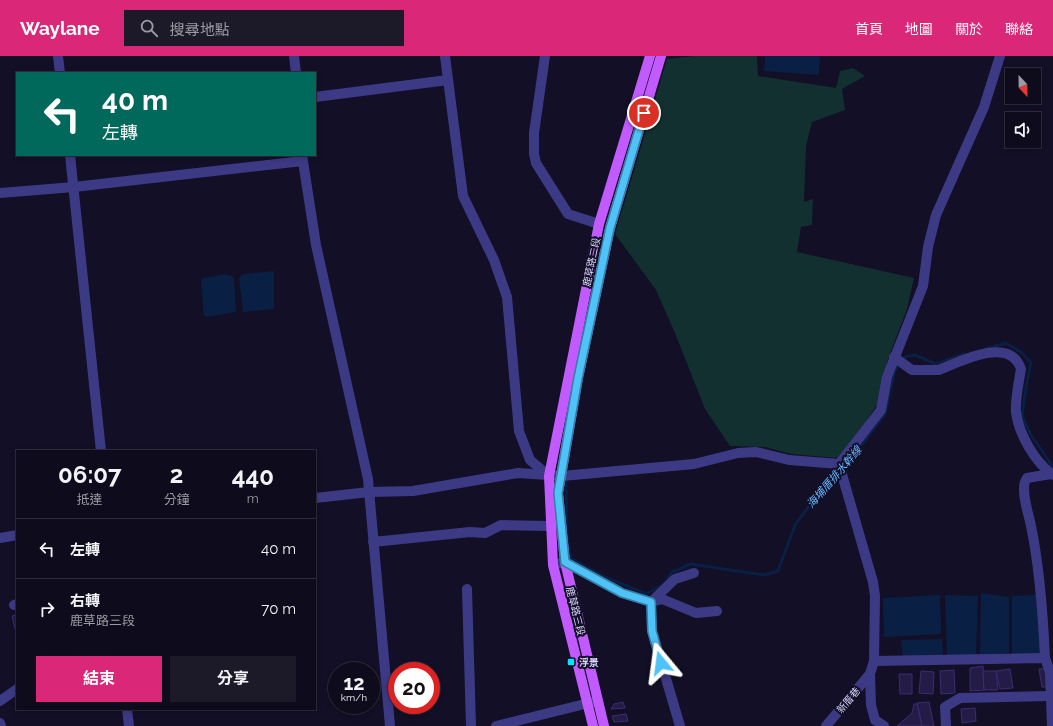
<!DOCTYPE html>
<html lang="zh-TW">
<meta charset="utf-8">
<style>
:root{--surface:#0e0b1c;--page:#1c1929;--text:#f1f3f6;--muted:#9b9ba3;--line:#2e2b3b;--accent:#db2777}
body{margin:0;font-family:Raleway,"Noto Sans TC",sans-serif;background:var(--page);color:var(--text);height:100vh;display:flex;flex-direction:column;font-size:15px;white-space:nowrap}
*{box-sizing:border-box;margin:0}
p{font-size:13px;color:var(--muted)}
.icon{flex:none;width:22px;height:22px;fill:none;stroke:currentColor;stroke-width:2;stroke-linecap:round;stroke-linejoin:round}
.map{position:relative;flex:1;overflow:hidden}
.drawer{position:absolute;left:16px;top:394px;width:300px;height:260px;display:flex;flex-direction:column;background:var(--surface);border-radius:0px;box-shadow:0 2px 6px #0003,0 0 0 1px var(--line)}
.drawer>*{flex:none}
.banner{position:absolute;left:16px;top:16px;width:300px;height:84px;border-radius:0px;box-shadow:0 2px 6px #0003,0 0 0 1px var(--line);background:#00695c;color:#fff;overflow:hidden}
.needle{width:26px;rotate:158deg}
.tools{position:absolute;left:1005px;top:12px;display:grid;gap:8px}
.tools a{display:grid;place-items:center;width:36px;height:36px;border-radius:0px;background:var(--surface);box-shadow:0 2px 6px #0003,0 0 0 1px var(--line);font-size:20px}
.speed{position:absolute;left:328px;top:606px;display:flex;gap:8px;font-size:20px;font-weight:700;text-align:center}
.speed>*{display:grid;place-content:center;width:52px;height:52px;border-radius:50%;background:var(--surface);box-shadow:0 2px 6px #0003,0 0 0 1px var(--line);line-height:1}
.speed small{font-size:10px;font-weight:400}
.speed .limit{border:6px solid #d22;background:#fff;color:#111}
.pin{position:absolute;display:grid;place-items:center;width:34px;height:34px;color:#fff;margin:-17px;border:2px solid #fff;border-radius:50%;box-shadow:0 1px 4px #0007}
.me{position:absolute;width:44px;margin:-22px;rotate:344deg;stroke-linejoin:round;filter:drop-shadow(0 0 3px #0008)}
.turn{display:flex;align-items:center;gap:14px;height:84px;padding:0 20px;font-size:18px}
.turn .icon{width:52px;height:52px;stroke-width:2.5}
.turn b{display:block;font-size:28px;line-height:34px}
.eta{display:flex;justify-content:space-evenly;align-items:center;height:68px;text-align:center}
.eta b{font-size:24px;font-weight:700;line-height:28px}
.action{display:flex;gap:8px;margin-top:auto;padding:8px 20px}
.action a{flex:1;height:46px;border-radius:0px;background:var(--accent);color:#fff;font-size:16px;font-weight:700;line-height:46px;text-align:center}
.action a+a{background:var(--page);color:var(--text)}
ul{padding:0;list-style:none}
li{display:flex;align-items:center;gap:12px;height:60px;padding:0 20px;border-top:1px solid var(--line)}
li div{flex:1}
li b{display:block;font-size:15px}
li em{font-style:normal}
header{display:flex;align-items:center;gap:24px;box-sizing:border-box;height:56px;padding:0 20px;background:var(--accent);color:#fff}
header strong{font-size:19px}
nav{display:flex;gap:22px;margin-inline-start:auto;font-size:14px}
.search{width:280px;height:36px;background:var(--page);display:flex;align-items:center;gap:10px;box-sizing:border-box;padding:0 14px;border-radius:0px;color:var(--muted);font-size:15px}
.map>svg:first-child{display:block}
.green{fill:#12302f}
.water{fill:#0a1f44}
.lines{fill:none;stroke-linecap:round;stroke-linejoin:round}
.stream{stroke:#0a1f44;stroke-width:3}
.building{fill:#241b47;stroke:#3b2d73}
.minor{stroke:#3d3a85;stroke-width:10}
.major{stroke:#c25bff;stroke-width:10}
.route-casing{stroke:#337fa1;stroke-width:10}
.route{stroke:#4fc3f7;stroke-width:7}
.poi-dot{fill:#00e5ff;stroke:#130f26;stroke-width:1.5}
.labels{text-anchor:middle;stroke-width:4;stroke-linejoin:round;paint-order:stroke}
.street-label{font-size:10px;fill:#d9d4ff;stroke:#130f26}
.poi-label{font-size:10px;font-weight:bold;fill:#d9d4ff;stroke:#130f26;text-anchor:start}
.water-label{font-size:11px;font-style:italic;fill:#62b6ff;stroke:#130f26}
</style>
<header>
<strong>Waylane</strong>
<div class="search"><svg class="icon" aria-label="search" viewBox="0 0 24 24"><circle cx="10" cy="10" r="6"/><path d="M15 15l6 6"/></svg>搜尋地點</div>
<nav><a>首頁</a><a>地圖</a><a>關於</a><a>聯絡</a></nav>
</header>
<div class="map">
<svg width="1053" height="670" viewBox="0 0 1053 670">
<rect width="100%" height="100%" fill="#130f26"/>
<!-- green -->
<polygon class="green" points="694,0 757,0 758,20 836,32 840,15 853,12 865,20 842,33 845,54 812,66 806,90 804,146 813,143 812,169 801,171 797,196 914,222 907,253 888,303 877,349 843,399 836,402 791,398 765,391 730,390 705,353 675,277 656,234 615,178 667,3"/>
<!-- water -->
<g class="water">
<polygon points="765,0 820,0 819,19 764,15"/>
<polygon points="274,215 274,253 243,256 239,221 243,218"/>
<polygon points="225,218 234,221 236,256 206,261 204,259 201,225 203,222"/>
<polygon points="981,537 1009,541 1009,597 980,599"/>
<polygon points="940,539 941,578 884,581 883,542"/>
<polygon points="945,539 978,540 976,599 947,601"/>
<polygon points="1036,539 1042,598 1012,599 1012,540"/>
<polygon points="942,583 943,600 903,602 901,584"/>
</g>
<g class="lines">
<!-- stream -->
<g class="stream">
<polyline points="985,293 1006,287 1021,296 1031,307 1027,325 1022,360 1031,379 1053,411"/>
<polyline points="843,413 885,358 895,314 905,301 915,299 936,308 964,298"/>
<polyline points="566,424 567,482 571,502 603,520 646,538 664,528 672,516 691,508 764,519 778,515 795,469 829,423 838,416"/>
</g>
</g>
<!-- building -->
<g class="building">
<polygon points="17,559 17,573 15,573 12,560"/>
<polygon points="983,610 984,634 970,635 970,612"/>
<polygon points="1053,612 1053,631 1042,631 1039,613"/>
<polygon points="1010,613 1013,632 1000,633 996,615"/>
<polygon points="954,614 955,637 941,638 940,615"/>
<polygon points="921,615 934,616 933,638 919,637"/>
<polygon points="983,615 996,615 998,634 984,634"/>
<polygon points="899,618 912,618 912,638 900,638"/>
<polygon points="623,646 625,652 611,653 614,648"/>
<polygon points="929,646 934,670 922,670 917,647"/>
<polygon points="914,648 917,648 922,670 897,670 912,657"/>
<polygon points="975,652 976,665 962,667 961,653"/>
<polygon points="626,658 628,665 614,666 612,660"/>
</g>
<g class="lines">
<!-- minor -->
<g class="minor">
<polyline points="58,0 60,17"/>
<polyline points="294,0 296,17"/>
<polyline points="445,0 463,140 494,204 507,241 519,375 530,404 549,420"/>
<polyline points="545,0 534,77 534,98 536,107 568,158 599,168"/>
<polyline points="315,41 448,24"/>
<polyline points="70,99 101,395"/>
<polyline points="302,99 316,189 368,423 390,670"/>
<polyline points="0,137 74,131 303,105"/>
<path d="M894 301 912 314H939C959 306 1010 279 1021 313 1019 326 1015 342 1016 356 1019 379 1035 406 1053 419"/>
<polyline points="839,408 881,354 887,321 923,230 928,191 936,159 984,51 1000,0"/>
<polyline points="315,442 369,436 413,435 518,417 562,420 694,408 738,397 756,396 789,404 839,408 873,526 875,540 874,605 870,618 871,649 875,664 884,670"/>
<polyline points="0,482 17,479"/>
<polyline points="373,486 470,476 485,477 501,469 550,470"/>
<polyline points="553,509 565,506 622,537 651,546 675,523 694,517"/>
<polyline points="467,533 471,670"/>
<polyline points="14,549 17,548"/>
<path d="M1045 602C1043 558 1040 513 1031 470 1029 459 1019 431 1027 422L1051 418"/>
<polyline points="874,605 1045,602 1050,616 1052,670"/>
<polyline points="0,645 17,633"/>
<polyline points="127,653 129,670"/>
<polyline points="0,667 1,670"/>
<polyline points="496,670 597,645"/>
<polyline points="680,670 652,575 651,546 662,543 696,557 717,555"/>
<polyline points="826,670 870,618"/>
<polyline points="946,670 945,651 960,642 1050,640"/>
</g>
<!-- major -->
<g class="major">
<polyline points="593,670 553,509 549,420 599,168 650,0"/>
<polyline points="604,670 565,506 558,437 578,322 610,172 661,0"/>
</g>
</g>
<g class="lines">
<!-- route casing -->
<g class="route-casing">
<polyline id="route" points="644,57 610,172 578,322 558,437 565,506 622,537 651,546 652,575 661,607"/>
</g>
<!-- route -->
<use href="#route" class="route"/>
</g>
<!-- markers -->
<rect class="poi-dot" x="567" y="602" width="8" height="8" rx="2"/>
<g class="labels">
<!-- street labels -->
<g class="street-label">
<text transform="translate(591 206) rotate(-78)" y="4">鹿草路二段</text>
<text transform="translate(576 555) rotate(76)" y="4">鹿草路三段</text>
<text transform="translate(848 644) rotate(-50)" y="4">新厝巷</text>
</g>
<!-- poi labels -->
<g class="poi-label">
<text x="579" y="610">浮景</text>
</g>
<!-- water labels -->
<g class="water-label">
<text transform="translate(834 421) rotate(-49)" y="4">海埔厝排水幹線</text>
</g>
</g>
</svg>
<div class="tools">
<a><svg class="needle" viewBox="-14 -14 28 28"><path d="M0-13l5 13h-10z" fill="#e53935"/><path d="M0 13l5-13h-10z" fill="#9b9ba3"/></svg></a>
<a><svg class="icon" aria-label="sound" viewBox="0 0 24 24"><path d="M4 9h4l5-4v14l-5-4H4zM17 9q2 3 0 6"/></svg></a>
</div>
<div class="speed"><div>12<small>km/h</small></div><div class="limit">20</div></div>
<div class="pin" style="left:644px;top:57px;background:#d93025"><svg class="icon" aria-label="arrive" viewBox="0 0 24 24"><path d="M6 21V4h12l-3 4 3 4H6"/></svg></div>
<svg class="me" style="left:661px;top:607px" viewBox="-20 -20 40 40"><path d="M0-17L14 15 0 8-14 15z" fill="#4fc3f7" stroke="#fff" stroke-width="4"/></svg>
<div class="banner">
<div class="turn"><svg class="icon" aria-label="left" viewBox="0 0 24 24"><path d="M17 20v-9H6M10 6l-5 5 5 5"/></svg><div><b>40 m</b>左轉</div></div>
</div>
<section class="drawer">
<div class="eta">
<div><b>06:07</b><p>抵達</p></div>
<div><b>2</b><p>分鐘</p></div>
<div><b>440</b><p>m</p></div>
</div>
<ul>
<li><svg class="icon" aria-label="left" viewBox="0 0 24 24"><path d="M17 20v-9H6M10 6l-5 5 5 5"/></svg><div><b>左轉</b></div><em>40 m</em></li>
<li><svg class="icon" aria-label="right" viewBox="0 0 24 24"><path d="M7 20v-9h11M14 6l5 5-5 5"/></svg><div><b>右轉</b><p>鹿草路三段</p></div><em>70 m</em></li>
</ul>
<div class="action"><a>結束</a><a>分享</a></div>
</section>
</div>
